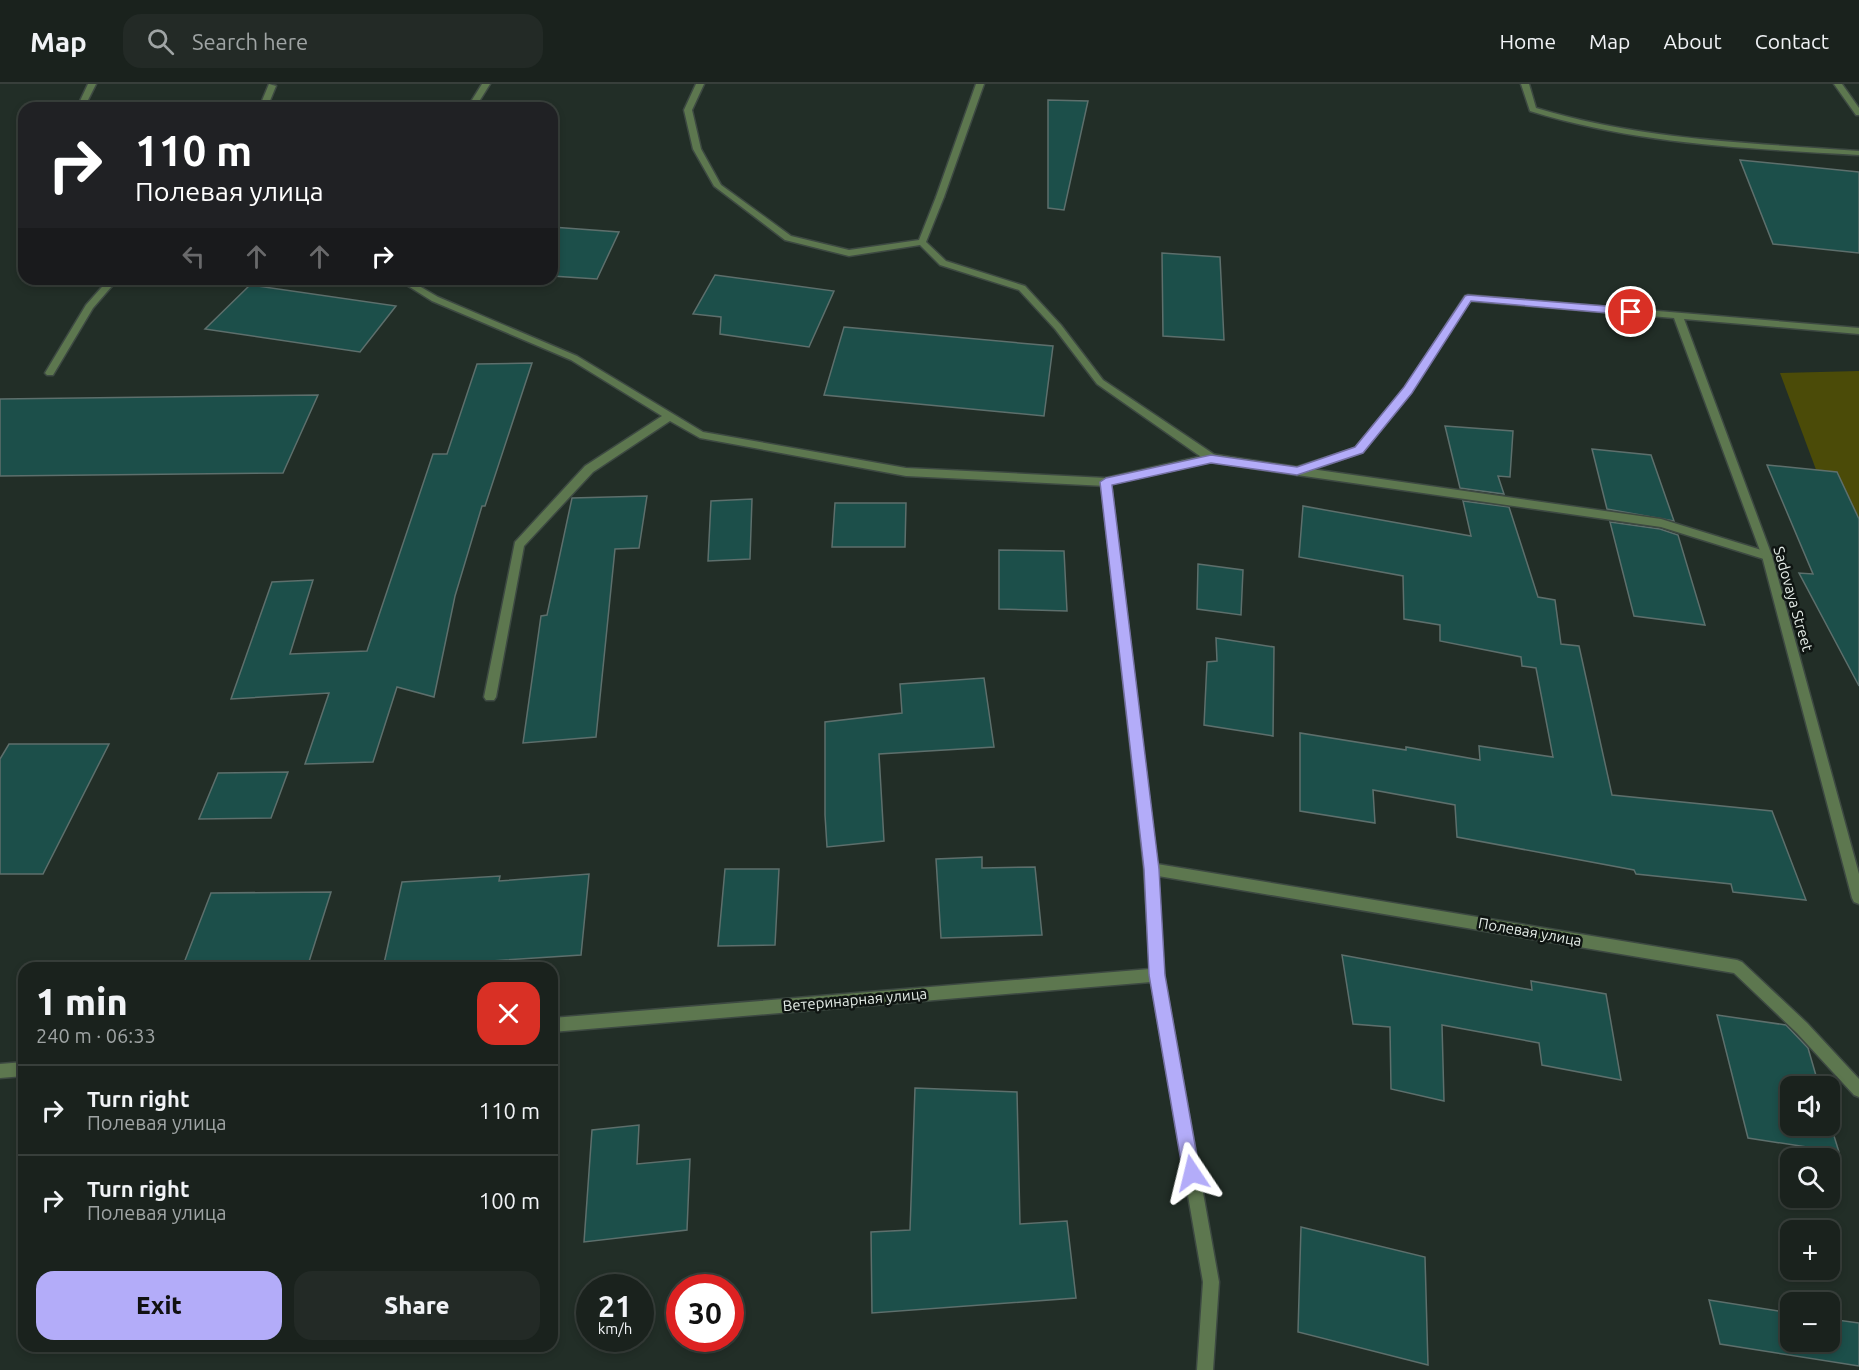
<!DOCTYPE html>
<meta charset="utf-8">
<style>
:root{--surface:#1a221d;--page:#232a26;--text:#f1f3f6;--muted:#9fa4a4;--line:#383f3b;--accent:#b3acf9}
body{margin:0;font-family:Ubuntu,sans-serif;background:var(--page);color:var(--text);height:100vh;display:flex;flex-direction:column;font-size:22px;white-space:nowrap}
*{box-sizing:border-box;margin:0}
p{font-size:20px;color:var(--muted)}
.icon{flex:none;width:33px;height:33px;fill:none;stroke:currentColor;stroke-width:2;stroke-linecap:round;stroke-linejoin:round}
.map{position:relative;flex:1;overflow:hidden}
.drawer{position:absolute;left:18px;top:878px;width:540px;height:390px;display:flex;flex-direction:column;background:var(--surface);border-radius:18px;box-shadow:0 3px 9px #0003,0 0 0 2px var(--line)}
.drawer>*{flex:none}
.top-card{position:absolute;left:18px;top:18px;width:540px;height:183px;border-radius:18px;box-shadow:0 3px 9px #0003,0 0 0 2px var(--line);background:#202124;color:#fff;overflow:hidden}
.fabs{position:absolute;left:1780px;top:992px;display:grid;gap:12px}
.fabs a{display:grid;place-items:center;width:60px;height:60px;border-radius:12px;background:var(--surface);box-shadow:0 3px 9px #0003,0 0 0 2px var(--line);font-size:30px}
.speed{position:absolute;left:576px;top:1190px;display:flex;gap:12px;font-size:30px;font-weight:700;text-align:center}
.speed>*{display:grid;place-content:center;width:78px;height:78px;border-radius:50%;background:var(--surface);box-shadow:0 3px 9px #0003,0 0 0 2px var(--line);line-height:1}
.speed small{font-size:15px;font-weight:400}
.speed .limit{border:9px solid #d22;background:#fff;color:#111}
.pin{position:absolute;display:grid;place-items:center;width:51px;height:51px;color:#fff;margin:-26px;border:3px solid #fff;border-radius:50%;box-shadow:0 2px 6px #0007}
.me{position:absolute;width:66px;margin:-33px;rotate:350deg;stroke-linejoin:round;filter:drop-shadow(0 0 4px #0008)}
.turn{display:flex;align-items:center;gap:21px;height:126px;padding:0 18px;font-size:27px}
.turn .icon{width:78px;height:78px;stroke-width:2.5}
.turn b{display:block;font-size:42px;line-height:51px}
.lanes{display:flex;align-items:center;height:57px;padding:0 18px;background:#0003;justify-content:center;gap:30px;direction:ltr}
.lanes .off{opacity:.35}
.round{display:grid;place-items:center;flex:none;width:63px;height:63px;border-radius:18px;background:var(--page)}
.summary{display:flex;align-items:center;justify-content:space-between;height:102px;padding:0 18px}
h1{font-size:36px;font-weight:800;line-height:45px}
.cta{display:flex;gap:12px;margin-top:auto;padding:12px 18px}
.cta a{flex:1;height:69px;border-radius:18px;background:var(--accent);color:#111;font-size:24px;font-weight:800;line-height:69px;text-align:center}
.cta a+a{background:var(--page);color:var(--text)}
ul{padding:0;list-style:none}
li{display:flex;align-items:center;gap:18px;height:90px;padding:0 18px;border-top:2px solid var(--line)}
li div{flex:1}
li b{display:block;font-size:22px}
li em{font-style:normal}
header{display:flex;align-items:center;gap:36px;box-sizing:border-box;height:84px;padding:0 30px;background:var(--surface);border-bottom:2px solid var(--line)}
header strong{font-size:28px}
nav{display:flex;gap:33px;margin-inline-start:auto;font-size:21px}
.search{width:420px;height:54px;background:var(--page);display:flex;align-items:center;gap:15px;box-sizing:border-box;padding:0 21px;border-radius:18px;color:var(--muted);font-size:22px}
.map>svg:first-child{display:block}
.green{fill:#4b4b08}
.building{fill:#1c4f4a;stroke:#5d6f6c;stroke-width:1.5}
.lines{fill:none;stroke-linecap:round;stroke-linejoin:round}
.lane-casing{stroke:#3d4942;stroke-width:3}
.street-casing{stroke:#3d4942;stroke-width:3}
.lane{fill:#5d774f;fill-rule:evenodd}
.street{fill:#5d774f;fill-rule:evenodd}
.route{fill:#b3acf9;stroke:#7470a2;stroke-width:1.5}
.labels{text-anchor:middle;stroke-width:5;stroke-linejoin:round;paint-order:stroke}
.street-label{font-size:15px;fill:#e4ece7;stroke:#0f1512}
</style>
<header>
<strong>Map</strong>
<div class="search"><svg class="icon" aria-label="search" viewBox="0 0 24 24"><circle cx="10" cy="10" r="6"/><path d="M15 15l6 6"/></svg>Search here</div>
<nav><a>Home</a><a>Map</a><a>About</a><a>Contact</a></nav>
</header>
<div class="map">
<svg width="1859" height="1286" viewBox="0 0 1859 1286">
<rect width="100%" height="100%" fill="#222e27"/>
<!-- green -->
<polygon class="green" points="1859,287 1859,501 1780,289"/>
<!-- building -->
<g class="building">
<polygon points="1048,16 1088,17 1064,126 1048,124"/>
<polygon points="1740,76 1859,88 1859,169 1773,160"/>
<polygon points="552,143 619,148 597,195 552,192"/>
<polygon points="1162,169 1220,173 1224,256 1163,252"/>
<polygon points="715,191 834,207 809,263 720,250 721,233 693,230"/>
<polygon points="250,201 396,222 360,268 205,245"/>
<polygon points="844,243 1053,262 1044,332 824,311"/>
<polygon points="532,279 485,422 482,422 455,512 434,613 397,603 373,678 305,680 329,609 231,615 272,498 313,496 290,570 367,567 433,370 447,370 477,280"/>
<polygon points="318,311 283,389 0,392 0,315"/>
<polygon points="1445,342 1513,347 1510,393 1498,392 1504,410 1460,404"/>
<polygon points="1592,365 1651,371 1674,437 1607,425"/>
<polygon points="1767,381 1837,388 1859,435 1859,602 1799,489 1813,490"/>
<polygon points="647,412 639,464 615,465 596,653 523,659 541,532 547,531 572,414"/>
<polygon points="752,415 750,475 708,477 711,417"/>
<polygon points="1463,417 1509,423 1538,513 1555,516 1561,560 1579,562 1612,711 1772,727 1806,816 1733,808 1731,800 1636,790 1634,786 1457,753 1455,721 1373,706 1375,739 1300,727 1300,649 1406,666 1406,663 1480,676 1479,662 1553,673 1536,584 1522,582 1521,573 1440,557 1440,541 1404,535 1403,492 1299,473 1303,422 1471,452"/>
<polygon points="835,419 906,419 905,463 832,463"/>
<polygon points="1610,438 1660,445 1678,451 1705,541 1634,532"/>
<polygon points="999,466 1064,467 1067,527 999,525"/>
<polygon points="1198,480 1243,486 1241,531 1197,525"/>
<polygon points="1216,554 1274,563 1273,652 1204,641 1207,578 1217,577"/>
<polygon points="984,594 994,663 879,670 884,757 827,763 825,731 825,638 902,629 900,600"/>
<polygon points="9,660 109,660 43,790 0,790 0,675"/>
<polygon points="288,688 271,734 199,735 218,689"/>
<polygon points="982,773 982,784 1035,783 1042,851 941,854 936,775"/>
<polygon points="725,785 779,785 775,861 718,862"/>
<polygon points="589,790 581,871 383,884 402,798 500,792 499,797"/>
<polygon points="331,808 307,884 182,884 211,809"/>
<polygon points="1342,871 1532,906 1531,897 1606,910 1621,996 1542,981 1539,959 1442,941 1444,1017 1391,1005 1390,943 1353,940"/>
<polygon points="1717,931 1786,941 1808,964 1819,1002 1791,1002 1791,1041 1830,1041 1830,1039 1839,1068 1748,1054"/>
<polygon points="915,1004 1017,1008 1020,1140 1067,1137 1076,1214 872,1229 871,1148 910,1146"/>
<polygon points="639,1041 637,1080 690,1075 687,1146 584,1158 592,1046"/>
<polygon points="1301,1143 1425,1173 1428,1281 1298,1248"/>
<polygon points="1709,1216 1791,1229 1791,1257 1830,1257 1830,1235 1859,1239 1859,1282 1720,1260"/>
</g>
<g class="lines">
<!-- lane casing -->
<g class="lane-casing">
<g id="lane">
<polygon points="88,0 96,0 87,18 81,24 73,24 80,17"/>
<polygon points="269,0 276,2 267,24 259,24"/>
<polygon points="482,0 490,0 475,24 467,24"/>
<polygon points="696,0 704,0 692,26 701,65 721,101 791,152 849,166 919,156 936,113 943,111 944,113 926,158 946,177 1025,202 1061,241 1103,296 1215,371 1215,377 1207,377 1097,300 1055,245 1019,206 940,181 920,161 849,172 785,156 714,102 693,65 684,26"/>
<path d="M1521 0H1529L1536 24C1641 56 1750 59 1859 67V71C1745 64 1640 61 1530 27Z"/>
<polygon points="1834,0 1842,0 1859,24 1859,31 1856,31"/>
<polygon points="109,195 118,195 93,224 53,291 47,291 45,289 86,221"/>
<polygon points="397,195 407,195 438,213 577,272 703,348 906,384 1106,394 1111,398 1106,402 906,392 700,354 670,337 593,388 524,462 496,613 494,616 486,616 484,613 515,458 585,382 662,332 571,276 432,217"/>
<polygon points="1297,383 1661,435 1771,469 1772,472 1767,476 1661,443 1297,391 1292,387"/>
</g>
</g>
<!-- street casing -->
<g class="street-casing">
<g id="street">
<polygon points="976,0 984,0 944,113 937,115 936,113"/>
<polygon points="1468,211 1859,244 1859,250 1684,235 1772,472 1859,790 1859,820 1854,818 1852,814 1762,472 1674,234 1470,217 1411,308 1363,368 1297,391 1211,378 1111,400 1157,780 1737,876 1742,878 1807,939 1859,995 1859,1013 1854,1011 1797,949 1734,889 1158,792 1164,891 1219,1198 1213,1286 1197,1286 1203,1198 1151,898 552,948 552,934 1150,885 1144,785 1101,398 1106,394 1211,370 1297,383 1355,364 1405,304 1465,212"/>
<polygon points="24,978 24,992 0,994 0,980"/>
</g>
</g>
<!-- lane -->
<use href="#lane" class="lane"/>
<!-- street -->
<use href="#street" class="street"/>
</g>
<!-- route -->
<polygon class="route" points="1468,211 1631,224 1636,228 1631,231 1471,217 1412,309 1363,369 1297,391 1211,379 1112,401 1159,785 1165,891 1200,1089 1198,1095 1192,1097 1186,1095 1183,1089 1149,891 1144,785 1100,398 1106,394 1211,371 1297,383 1355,363 1404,303 1465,212"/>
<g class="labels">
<!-- street labels -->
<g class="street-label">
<text transform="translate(1793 515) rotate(74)" y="5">Sadovaya Street</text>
<text transform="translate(1530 848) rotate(10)" y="5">Полевая улица</text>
<text transform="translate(855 916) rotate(-5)" y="5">Ветеринарная улица</text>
</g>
</g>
</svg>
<div class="fabs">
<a><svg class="icon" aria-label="sound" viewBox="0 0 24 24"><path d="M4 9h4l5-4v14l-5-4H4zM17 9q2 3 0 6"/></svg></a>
<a><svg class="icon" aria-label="search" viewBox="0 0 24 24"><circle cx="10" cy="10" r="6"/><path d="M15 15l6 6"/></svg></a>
<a>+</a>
<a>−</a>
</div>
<div class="speed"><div>21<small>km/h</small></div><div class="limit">30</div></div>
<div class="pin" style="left:1631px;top:228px;background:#d93025"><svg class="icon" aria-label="arrive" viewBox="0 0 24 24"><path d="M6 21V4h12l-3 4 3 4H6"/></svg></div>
<svg class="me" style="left:1192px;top:1089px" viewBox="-20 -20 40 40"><path d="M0-17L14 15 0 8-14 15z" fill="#b3acf9" stroke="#fff" stroke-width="4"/></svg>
<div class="top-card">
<div class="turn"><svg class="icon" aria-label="right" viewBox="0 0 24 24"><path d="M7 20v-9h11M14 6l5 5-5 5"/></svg><div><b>110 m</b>Полевая улица</div></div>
<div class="lanes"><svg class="icon off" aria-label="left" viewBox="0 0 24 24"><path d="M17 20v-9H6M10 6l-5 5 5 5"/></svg><svg class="icon off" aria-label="ahead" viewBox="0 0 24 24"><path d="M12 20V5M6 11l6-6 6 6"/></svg><svg class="icon off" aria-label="ahead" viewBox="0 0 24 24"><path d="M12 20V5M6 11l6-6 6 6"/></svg><svg class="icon" aria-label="right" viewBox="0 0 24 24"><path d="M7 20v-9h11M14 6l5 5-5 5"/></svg></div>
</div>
<section class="drawer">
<div class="summary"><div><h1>1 min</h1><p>240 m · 06:33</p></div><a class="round" style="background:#d93025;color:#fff"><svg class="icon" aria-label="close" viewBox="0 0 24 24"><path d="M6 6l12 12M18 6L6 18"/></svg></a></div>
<ul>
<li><svg class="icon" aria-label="right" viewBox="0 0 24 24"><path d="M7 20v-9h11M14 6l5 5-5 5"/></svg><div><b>Turn right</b><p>Полевая улица</p></div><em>110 m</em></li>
<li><svg class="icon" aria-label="right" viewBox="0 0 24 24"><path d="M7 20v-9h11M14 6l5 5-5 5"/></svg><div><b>Turn right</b><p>Полевая улица</p></div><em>100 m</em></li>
</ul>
<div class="cta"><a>Exit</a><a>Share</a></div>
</section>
</div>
